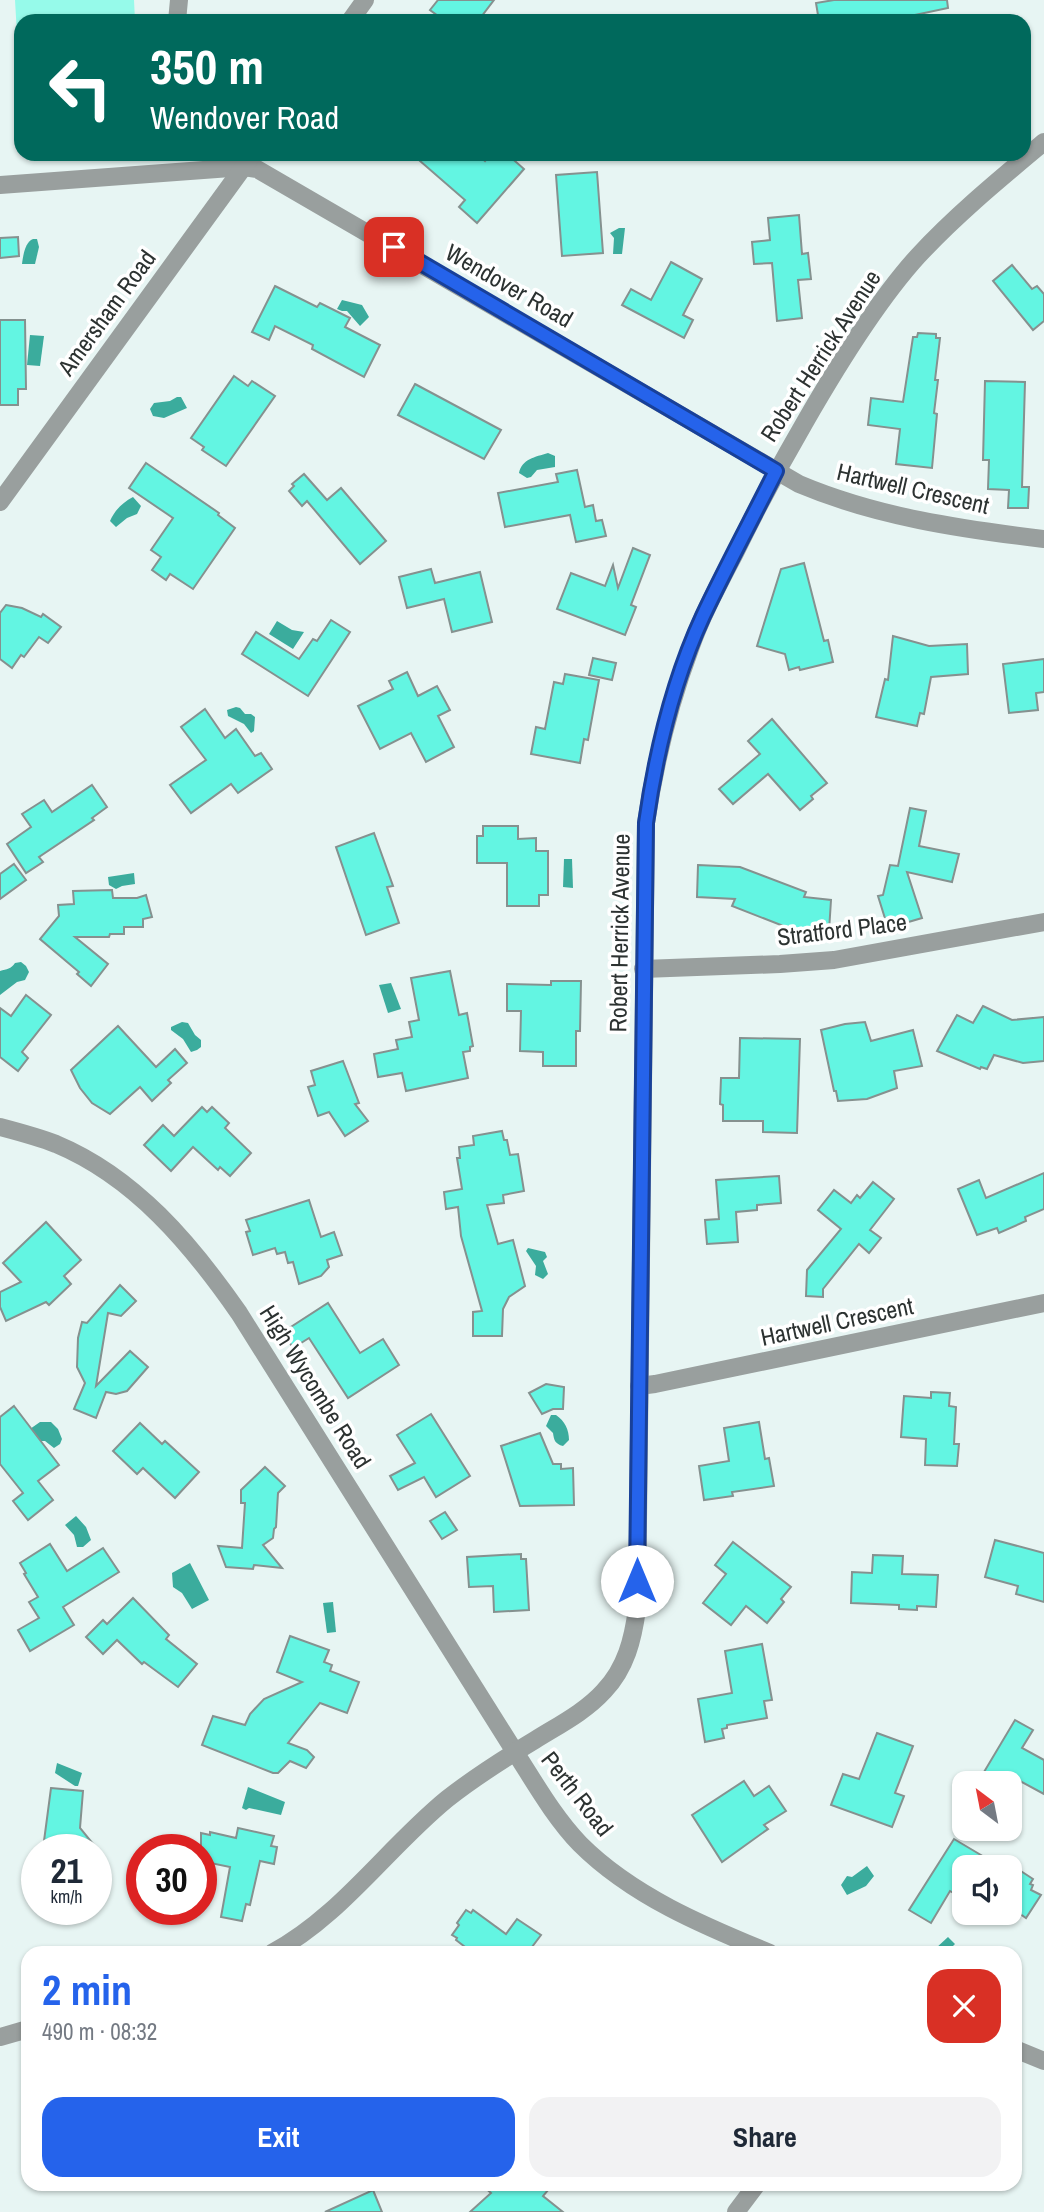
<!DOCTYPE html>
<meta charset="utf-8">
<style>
:root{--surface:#fff;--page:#f2f2f3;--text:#1f2937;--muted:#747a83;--accent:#2563eb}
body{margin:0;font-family:"Archivo Narrow",sans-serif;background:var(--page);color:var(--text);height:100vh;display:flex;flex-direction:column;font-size:26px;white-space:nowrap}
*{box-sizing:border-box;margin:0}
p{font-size:23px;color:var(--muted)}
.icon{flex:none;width:38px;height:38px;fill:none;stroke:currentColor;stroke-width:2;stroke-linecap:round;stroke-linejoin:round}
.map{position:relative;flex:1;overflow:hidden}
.side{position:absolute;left:21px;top:1946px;width:1001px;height:245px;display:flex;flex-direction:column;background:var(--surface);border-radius:21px;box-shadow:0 2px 5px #0004}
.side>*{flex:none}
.banner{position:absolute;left:14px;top:14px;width:1017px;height:147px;border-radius:21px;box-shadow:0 2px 5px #0004;background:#00695c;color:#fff;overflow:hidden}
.needle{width:46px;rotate:328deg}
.tools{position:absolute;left:952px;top:1771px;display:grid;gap:14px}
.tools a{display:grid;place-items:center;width:70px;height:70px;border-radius:14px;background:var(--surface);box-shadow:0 2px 5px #0004;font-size:35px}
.speed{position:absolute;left:21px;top:1834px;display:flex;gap:14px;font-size:35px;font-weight:700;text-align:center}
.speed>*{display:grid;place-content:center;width:91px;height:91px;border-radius:50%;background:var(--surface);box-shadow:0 2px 5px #0004;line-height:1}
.speed small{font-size:18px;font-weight:400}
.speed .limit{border:10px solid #d22;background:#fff;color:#111}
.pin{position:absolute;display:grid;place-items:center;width:60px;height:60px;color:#fff;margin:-30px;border-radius:14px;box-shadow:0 4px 10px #0006}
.me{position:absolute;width:77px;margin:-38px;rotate:0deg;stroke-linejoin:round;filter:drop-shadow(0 0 5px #0008)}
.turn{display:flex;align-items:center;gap:24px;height:147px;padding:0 21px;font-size:32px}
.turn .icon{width:91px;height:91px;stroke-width:2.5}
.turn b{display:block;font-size:49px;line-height:60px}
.round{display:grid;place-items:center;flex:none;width:74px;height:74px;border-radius:21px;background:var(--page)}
.overview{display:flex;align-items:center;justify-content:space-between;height:119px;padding:0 21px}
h1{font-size:42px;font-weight:800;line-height:52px;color:var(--accent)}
.cta{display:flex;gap:14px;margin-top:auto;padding:14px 21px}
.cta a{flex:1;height:80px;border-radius:21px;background:var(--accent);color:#fff;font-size:28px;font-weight:800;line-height:80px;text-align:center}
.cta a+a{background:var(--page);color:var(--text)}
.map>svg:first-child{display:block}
.green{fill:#96faea}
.water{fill:#3bac9d}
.building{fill:#63f5e2;stroke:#85918f;stroke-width:2}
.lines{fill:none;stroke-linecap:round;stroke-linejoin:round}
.minor{stroke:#999f9e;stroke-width:18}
.route-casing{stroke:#184099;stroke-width:18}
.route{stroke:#2563eb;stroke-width:12}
.labels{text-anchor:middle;stroke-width:7;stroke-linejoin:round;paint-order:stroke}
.street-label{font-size:24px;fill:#2c3231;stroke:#fff}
</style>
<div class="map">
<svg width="1044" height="2212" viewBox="0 0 1044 2212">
<rect width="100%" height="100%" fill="#e7f5f3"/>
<!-- green -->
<polygon class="green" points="15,0 134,0 135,21 21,21 21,103"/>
<!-- water -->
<g class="water">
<polygon points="619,228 625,228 622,254 613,254 614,238 610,233"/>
<path d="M33 239H37L39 247 35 264H22C23 256 25 242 33 239Z"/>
<polygon points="342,300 362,305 369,317 360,326 347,311 342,311 337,309"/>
<polygon points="30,335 44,336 40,366 27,365"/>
<polygon points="177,397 181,397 187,408 164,418 153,416 150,409 154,403 170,401"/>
<path d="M548 453 555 456V467L537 470 531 477 527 478 519 473C522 459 535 457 548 453Z"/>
<path d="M133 497 141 506 137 514 127 518 116 527 110 521C115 510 122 503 133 497Z"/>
<polygon points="277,621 292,630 304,632 293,649 269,634"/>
<polygon points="236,707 240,708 245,714 251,714 255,717 254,731 251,733 244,724 228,716 227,710"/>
<polygon points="564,859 572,859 573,888 563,887"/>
<polygon points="134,873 135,884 122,886 116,889 109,885 108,877"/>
<path d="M21 962 26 966 29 972 25 980 17 982 0 995V971C7 969 11 969 15 963Z"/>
<polygon points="391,983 401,1009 388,1013 379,985"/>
<polygon points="182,1022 188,1023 195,1035 201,1040 201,1047 197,1050 191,1052 183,1039 171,1030 171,1027"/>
<polygon points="528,1248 545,1252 547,1257 543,1261 548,1274 543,1279 535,1275 536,1266 526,1251"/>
<path d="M551 1415H556C565 1421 569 1430 569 1440L563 1446C555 1444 554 1440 553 1433L546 1426Z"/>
<polygon points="40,1422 51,1422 58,1429 62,1439 60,1444 54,1448 45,1441 33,1441 30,1429"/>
<polygon points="76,1516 86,1527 91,1540 83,1547 77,1547 74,1535 65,1525"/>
<polygon points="190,1563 209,1600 192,1609 182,1593 173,1587 172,1573"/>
<polygon points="333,1602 336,1632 327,1633 323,1603"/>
<polygon points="57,1763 82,1773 78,1786 75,1786 55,1773"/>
<polygon points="248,1787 285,1802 281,1815 249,1808 246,1810 242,1808"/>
<polygon points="867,1866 874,1876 866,1886 847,1895 841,1885 847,1876 852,1877"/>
<polygon points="948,1937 955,1944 953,1946 958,1953 939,1953 935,1949"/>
</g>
<!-- building -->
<g class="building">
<polygon points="438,0 494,0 478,21 445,21 430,10"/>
<polygon points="834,0 947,0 948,8 896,19 897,21 819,21 816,3"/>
<polygon points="412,154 477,154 485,161 491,154 507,154 524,169 477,223 459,207 465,200"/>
<polygon points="597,172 603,253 562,256 556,175"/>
<polygon points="799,215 802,254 808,253 811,279 798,280 802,318 777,321 772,263 754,264 752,242 770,240 768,218"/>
<polygon points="18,237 19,256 0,258 0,238"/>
<polygon points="671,262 702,279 683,315 693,320 684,338 622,305 631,289 651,300"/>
<polygon points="1012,265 1032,289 1037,286 1044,294 1044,321 1033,330 993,281"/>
<polygon points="275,286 317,307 320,303 350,318 345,327 380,345 364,377 312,349 313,345 275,326 269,340 252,332"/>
<polygon points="0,320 25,320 26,389 18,389 18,405 0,405"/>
<polygon points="918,333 936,334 936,338 940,338 935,380 938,380 934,413 937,414 932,468 896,464 900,429 868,425 871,398 903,402 913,337 917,337"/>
<polygon points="234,376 248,386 252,381 275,396 226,466 202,450 204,447 191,438"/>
<polygon points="985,381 1025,382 1022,487 1029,487 1028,508 1008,508 1009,490 988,489 989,460 983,460"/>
<polygon points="415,384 501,430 484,459 398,415"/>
<polygon points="146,463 219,513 218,515 235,528 193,589 170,574 166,580 152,570 161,557 151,550 173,518 129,488"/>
<polygon points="577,470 585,507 593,505 596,521 602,520 606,536 576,542 570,515 505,527 498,493 558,482 556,474"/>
<polygon points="304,474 327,500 341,488 386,541 360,564 307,501 302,506 289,491 294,486 292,484"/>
<polygon points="633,548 650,555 631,605 636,607 625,635 557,609 571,573 605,586 613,565 618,588"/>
<polygon points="804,563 824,641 828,640 833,662 800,670 799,667 789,670 785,654 757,646 781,569"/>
<polygon points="431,569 435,583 480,572 492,622 452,632 444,599 407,608 399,577"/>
<polygon points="6,605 22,608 41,617 43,614 61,627 48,643 39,637 24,657 21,655 12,668 0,659 0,613"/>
<polygon points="331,620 350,632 308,696 242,654 256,632 299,659 313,639 317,641"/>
<polygon points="893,636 929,646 967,644 968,674 931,677 924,714 920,713 917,726 876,717 885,679 888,680"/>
<polygon points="593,658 616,663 612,680 589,675"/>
<polygon points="1044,659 1044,692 1036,693 1038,710 1009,713 1003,664"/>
<polygon points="407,672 418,696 437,686 450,710 438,716 454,747 426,762 411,733 380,749 358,706 393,689 389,681"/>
<polygon points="565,674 599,680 588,740 584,739 580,763 531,754 536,727 545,729 554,682 563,684"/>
<polygon points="205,709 225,738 236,729 255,756 261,753 272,769 238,793 231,784 191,813 170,785 206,760 181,727"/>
<polygon points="772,719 827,783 811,796 813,799 800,810 768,774 733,804 719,789 760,754 748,741"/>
<polygon points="92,785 107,807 92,818 94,820 39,857 43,862 26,873 7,844 31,827 22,814 44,800 52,812"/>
<polygon points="910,808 926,811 919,846 959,854 952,882 907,872 922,918 888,928 878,896 883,895 890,865 898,866"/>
<polygon points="483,826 518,826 518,839 536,838 536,851 548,851 548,895 539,895 539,906 507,906 507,863 477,863 477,836 483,836"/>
<polygon points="374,833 393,886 387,887 399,923 366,935 336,847"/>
<polygon points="14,864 26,880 0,899 0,874"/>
<polygon points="698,865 740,867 806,892 804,897 831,900 829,931 791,929 732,906 735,899 697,897"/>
<polygon points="112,890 113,898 137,898 146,895 152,917 143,919 143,927 124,927 124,934 110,934 109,937 75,937 108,964 91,986 77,974 79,972 40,939 59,916 58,905 74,904 73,891"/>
<polygon points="450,971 459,1015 467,1013 473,1046 470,1047 470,1051 463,1052 468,1078 406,1091 402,1073 378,1077 374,1054 398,1049 396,1040 412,1037 409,1022 419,1020 411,978"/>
<polygon points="551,981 581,981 580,1031 576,1031 576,1066 543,1066 543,1052 520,1051 521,1011 507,1011 507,984 551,985"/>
<polygon points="26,995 51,1015 22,1052 28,1058 18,1071 0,1057 0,1008 11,1016"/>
<polygon points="983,1006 1012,1020 1044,1017 1044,1061 1023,1063 994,1055 987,1069 981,1067 980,1069 937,1051 957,1015 973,1023"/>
<polygon points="865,1022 871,1041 913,1030 922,1066 894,1071 897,1088 867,1099 838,1101 836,1091 834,1091 821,1030 845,1024"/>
<polygon points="118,1026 156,1067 175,1049 187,1063 168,1080 171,1083 152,1101 140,1087 110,1114 92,1103 80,1088 71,1070"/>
<polygon points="740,1038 800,1039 797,1133 763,1132 763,1121 723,1121 723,1105 720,1104 721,1078 739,1078"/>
<polygon points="343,1061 359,1103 355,1104 368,1121 345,1136 329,1112 318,1116 308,1087 315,1085 311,1071"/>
<polygon points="202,1107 207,1112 212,1107 229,1123 225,1128 251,1153 230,1176 220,1167 218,1170 193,1147 171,1171 144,1145 163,1125 174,1136"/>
<polygon points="502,1131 504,1140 507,1140 510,1155 518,1154 524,1191 503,1195 504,1203 487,1205 498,1244 513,1240 525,1286 509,1297 503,1309 502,1336 473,1336 473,1312 482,1311 461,1236 458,1207 446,1209 444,1192 462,1189 457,1158 460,1158 459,1147 474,1145 473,1136"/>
<polygon points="1044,1173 1044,1209 1025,1217 1026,1221 999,1233 997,1228 977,1235 958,1189 979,1180 986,1198"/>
<polygon points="779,1176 781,1203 757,1205 757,1210 736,1212 738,1242 707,1244 705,1220 719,1219 716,1180"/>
<polygon points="873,1182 894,1199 870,1230 881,1238 869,1253 859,1244 823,1289 823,1297 806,1296 807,1270 841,1229 818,1210 834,1190 851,1203 857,1195 860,1198"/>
<polygon points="309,1200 321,1237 334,1232 342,1255 327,1260 329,1267 321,1276 299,1284 293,1262 288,1263 285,1252 277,1254 275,1248 253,1255 246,1232 250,1231 246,1220"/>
<polygon points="46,1222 81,1260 64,1276 71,1284 49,1305 46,1302 6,1321 0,1307 0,1292 21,1282 3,1263"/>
<polygon points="120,1285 136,1301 121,1316 108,1313 96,1386 130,1351 148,1367 127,1391 116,1394 106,1392 96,1418 74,1409 85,1383 77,1367 78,1338 82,1322 87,1323"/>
<polygon points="328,1303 360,1353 383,1339 399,1365 348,1398 309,1338 293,1348 283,1332"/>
<polygon points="546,1384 564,1387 563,1409 553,1409 542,1414 529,1393"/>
<polygon points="931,1392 950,1393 949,1406 956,1407 954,1444 959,1444 957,1466 925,1465 926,1439 901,1437 904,1396 931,1398"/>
<polygon points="14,1406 59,1465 38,1481 53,1500 28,1520 13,1501 23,1493 0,1464 0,1417"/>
<polygon points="431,1414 470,1476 436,1497 424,1477 398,1490 390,1476 415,1463 397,1435"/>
<polygon points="759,1422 765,1459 769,1458 774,1486 732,1492 733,1496 704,1500 699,1466 729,1461 724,1428"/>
<polygon points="140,1423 162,1444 165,1441 199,1472 175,1498 143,1468 137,1474 113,1451"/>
<polygon points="540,1433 553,1464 561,1464 561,1469 573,1468 574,1505 520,1506 501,1446"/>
<polygon points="265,1467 285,1486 278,1493 276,1527 274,1529 273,1538 263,1545 282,1568 254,1565 253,1569 226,1567 218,1546 242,1548 245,1503 241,1503 241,1490"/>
<polygon points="445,1512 457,1530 442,1539 430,1521"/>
<polygon points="995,1540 1044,1553 1044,1602 1016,1594 1018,1586 985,1577"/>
<polygon points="733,1542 791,1587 781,1599 784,1602 767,1623 746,1606 731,1625 703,1603 726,1574 715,1565"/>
<polygon points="50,1544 67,1571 103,1548 119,1572 63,1607 74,1625 30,1651 18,1630 39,1618 29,1602 38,1597 24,1574 26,1573 20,1563"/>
<polygon points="521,1554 521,1559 526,1559 529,1610 494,1612 493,1586 469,1587 467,1557"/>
<polygon points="873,1555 903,1556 902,1574 938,1575 936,1607 917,1606 917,1610 899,1609 899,1605 851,1603 852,1572 872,1573"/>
<polygon points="133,1598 169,1635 166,1639 197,1664 178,1687 144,1662 142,1664 117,1640 103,1654 86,1637 103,1620 107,1624"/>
<polygon points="290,1636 329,1650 324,1662 332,1665 330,1671 359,1682 347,1713 320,1703 288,1743 307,1750 314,1757 306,1768 290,1761 278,1773 273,1773 202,1745 213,1716 245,1725 250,1714 264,1699 302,1682 277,1672"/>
<polygon points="762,1644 772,1700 764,1701 767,1718 727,1725 727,1728 722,1729 724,1738 705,1742 698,1699 732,1693 725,1651"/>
<polygon points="1015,1720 1033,1730 1022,1748 1044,1760 1044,1794 1007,1774 1001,1783 993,1783 981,1777"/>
<polygon points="877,1733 913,1746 895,1793 904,1796 892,1827 831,1805 843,1774 859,1779"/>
<polygon points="744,1781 754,1796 769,1786 786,1811 764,1825 768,1829 722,1862 692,1815"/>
<polygon points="51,1788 83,1791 80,1828 98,1850 51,1850 44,1841"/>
<polygon points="238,1828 274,1836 271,1846 277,1847 274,1864 260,1861 250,1905 246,1904 242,1921 221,1917 230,1867 201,1861 201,1833 210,1835 210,1832 236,1838"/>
<polygon points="954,1839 1001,1867 964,1867 964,1899 950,1891 931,1923 909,1910"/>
<polygon points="1010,1864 1033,1879 1030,1884 1033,1885 1031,1890 1041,1895 1026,1918 1010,1907"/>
<polygon points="466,1910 471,1913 473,1910 506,1934 517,1919 541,1935 529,1951 532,1953 473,1953 456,1940 457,1938 452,1935 459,1925 457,1923"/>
<polygon points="481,2184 553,2184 543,2196 563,2212 470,2212 491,2193"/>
<polygon points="373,2190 382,2212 325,2212"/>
</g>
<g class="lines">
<!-- minor -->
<g class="minor">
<polyline points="177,21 179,0"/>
<polyline points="350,21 365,0"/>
<path d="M0 185 244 167 257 169 799 484C877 517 961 529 1044 539"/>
<polyline points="0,502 253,154"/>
<polyline points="643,969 780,964 834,960 1044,922"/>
<path d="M0 1127C19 1132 38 1137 56 1144 135 1177 191 1244 239 1313L515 1752C535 1783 554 1817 580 1844 632 1896 704 1926 770 1953"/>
<polyline points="639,1386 655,1384 1044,1303"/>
<path d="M272 1953C341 1916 387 1848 447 1799 475 1777 505 1758 535 1740 559 1725 585 1712 604 1691 626 1668 633 1639 637 1609L646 823C655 763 669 705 690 649 702 615 719 584 735 553 757 508 780 465 805 422 836 368 877 301 918 256 957 214 1001 178 1044 142"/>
<polyline points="0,2037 28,2029"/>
<polyline points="1015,2049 1044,2061"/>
<polyline points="736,2212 757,2184"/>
</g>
</g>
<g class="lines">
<!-- route casing -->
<g class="route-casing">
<path id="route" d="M394 247 776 471C752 519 726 567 703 616 673 681 656 752 646 823L637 1581"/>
</g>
<!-- route -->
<use href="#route" class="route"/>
</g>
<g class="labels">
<!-- street labels -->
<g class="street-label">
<text transform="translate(509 286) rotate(30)" y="8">Wendover Road</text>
<text transform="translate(107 313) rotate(-54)" y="8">Amersham Road</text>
<text transform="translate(821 356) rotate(-57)" y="8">Robert Herrick Avenue</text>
<text transform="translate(913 489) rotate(13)" y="8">Hartwell Crescent</text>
<text transform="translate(842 930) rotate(-7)" y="8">Stratford Place</text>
<text transform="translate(620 933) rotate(-89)" y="8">Robert Herrick Avenue</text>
<text transform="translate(837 1322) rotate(-12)" y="8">Hartwell Crescent</text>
<text transform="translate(315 1387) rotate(58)" y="8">High Wycombe Road</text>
<text transform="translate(577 1794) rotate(52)" y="8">Perth Road</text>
</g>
</g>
</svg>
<div class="tools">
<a><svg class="needle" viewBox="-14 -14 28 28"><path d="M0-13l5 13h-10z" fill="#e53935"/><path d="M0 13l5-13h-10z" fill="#747a83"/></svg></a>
<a><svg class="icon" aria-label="sound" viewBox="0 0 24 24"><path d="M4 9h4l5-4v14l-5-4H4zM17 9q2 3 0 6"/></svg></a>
</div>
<div class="speed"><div>21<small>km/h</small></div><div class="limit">30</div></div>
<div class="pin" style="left:394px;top:247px;background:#d93025"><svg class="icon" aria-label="arrive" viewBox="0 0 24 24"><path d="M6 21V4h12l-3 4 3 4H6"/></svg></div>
<svg class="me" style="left:637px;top:1581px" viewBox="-20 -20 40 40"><circle r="19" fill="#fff"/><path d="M0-13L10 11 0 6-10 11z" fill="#2563eb"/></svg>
<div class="banner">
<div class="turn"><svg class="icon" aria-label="left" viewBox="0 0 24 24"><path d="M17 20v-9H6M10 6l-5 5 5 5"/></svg><div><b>350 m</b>Wendover Road</div></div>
</div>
<section class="side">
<div class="overview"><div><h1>2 min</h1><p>490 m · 08:32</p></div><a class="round" style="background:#d93025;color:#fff"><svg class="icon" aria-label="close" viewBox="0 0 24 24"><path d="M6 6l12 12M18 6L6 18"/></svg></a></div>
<div class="cta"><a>Exit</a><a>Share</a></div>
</section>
</div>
